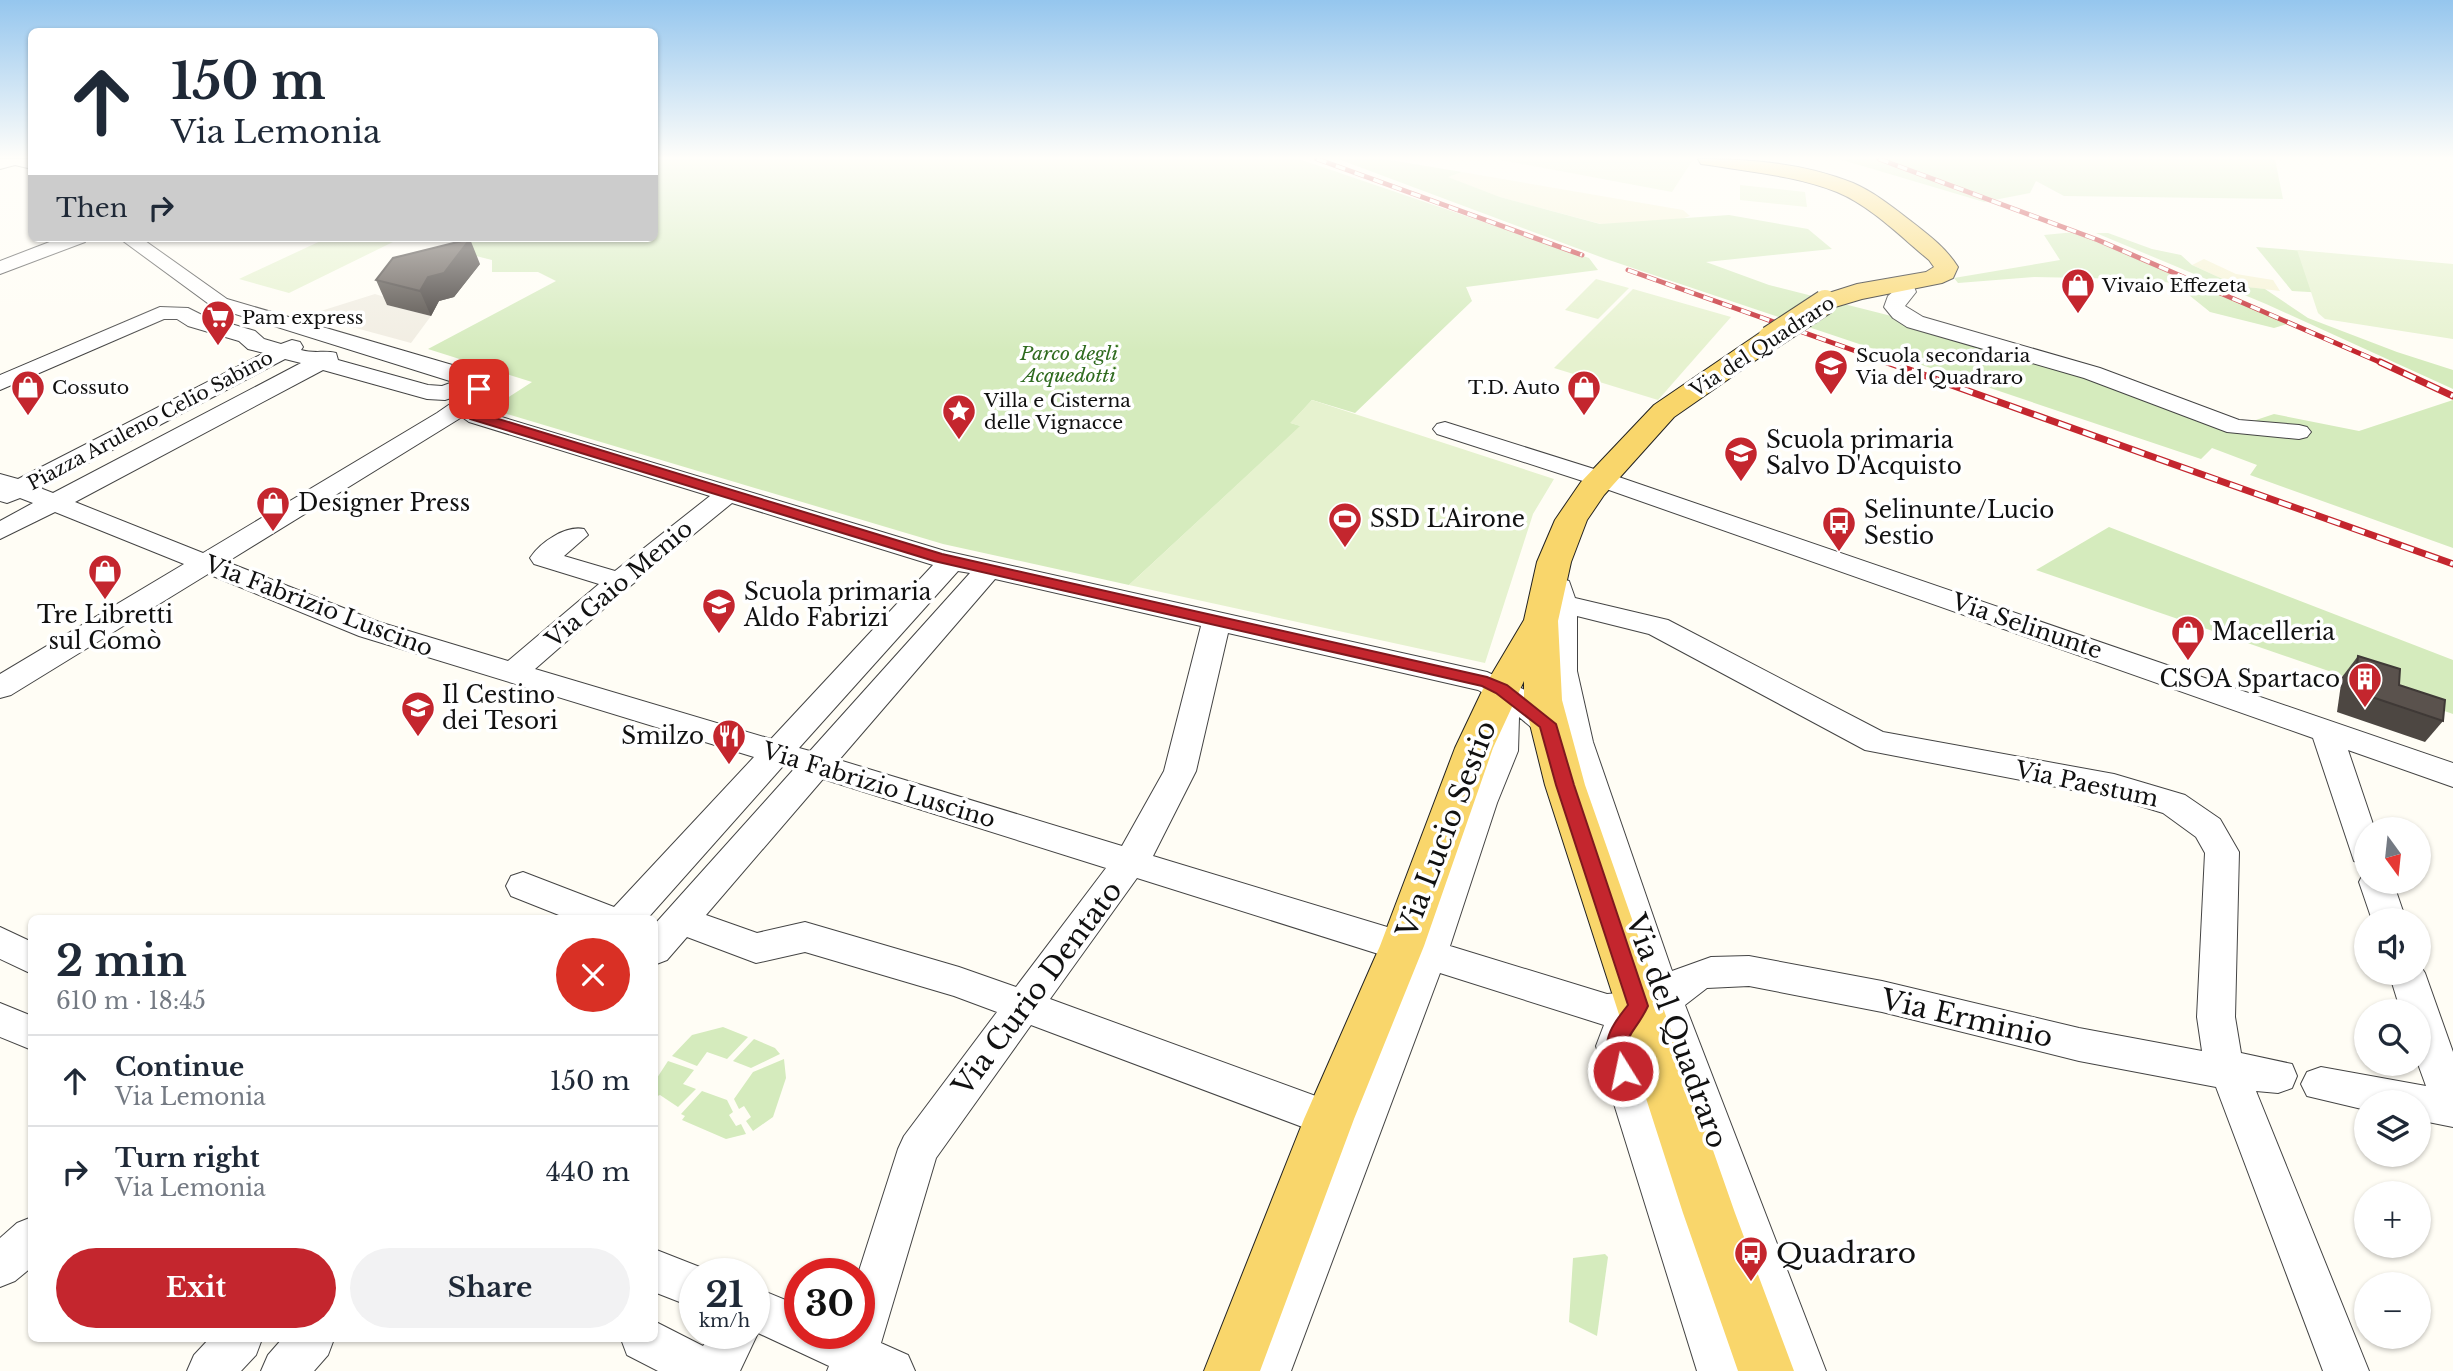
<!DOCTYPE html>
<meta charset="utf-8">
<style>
:root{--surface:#fff;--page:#f2f2f3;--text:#1f2937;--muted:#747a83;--line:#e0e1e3;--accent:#c4262e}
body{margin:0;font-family:"Libre Baskerville",serif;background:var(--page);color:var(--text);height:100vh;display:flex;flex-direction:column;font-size:26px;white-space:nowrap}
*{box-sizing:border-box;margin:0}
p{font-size:23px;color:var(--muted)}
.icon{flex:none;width:38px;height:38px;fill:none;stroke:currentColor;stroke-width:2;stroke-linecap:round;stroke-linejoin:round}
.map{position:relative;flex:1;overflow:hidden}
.side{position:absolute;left:28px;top:915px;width:630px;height:427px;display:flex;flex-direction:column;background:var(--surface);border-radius:10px;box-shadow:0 2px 5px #0004}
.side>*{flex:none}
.top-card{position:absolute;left:28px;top:28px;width:630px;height:214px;border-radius:10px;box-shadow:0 2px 5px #0004;background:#fff;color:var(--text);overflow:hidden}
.needle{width:46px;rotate:165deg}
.controls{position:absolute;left:2354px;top:817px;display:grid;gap:14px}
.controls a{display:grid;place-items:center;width:77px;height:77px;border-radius:50%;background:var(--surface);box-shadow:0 2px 5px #0004;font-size:35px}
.speed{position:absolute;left:679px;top:1258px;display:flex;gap:14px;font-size:35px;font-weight:700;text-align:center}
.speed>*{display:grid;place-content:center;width:91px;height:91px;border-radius:50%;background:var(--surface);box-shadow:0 2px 5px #0004;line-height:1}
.speed small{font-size:18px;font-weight:400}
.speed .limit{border:10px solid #d22;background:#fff;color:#111}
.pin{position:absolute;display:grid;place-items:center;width:60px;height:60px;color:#fff;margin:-30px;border-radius:14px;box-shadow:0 4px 10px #0006}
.me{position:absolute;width:77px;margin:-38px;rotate:350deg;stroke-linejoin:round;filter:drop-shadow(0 0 5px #0008)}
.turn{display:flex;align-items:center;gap:24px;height:147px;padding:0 28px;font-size:32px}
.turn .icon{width:91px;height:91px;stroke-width:2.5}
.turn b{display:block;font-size:49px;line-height:60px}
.then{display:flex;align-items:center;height:66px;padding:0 28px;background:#0003;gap:14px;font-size:26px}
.round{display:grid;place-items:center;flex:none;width:74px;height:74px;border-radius:37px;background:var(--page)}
.overview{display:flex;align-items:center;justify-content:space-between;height:119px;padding:0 28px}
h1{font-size:42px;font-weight:700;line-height:52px}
.cta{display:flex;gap:14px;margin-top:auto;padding:14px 28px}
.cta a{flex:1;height:80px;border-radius:42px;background:var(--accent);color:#fff;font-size:28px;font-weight:700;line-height:80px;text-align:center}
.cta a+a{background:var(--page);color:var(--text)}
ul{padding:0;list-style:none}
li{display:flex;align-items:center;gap:21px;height:91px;padding:0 28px;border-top:2px solid var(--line)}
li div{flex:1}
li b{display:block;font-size:26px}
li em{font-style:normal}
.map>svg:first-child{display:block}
.farmland{fill:#f6f3d4}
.green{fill:#d5ebbd}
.pitch{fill:#e6f2cf}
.plaza{fill:#f1ede2}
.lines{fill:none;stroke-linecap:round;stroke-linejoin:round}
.minor-casing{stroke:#444;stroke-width:2}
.major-casing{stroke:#222;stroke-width:2}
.minor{fill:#fff;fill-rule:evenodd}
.major{fill:#f9d66b;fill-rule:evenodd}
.rail-far1-casing{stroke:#c4262e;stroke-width:5}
.rail-casing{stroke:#c4262e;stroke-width:7}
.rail-far1{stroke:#fff;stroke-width:3.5;stroke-dasharray:10;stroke-linecap:butt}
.rail{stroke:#fff;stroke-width:4.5;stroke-dasharray:13;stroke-linecap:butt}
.major-bridge-casing{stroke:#222;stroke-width:26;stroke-linecap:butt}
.major-bridge{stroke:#f9d66b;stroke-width:24}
.wall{fill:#4d4742}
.shaded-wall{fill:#3f3936}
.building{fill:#5a524d;stroke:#3f3936;stroke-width:2}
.route{fill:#c4262e;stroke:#7f191e;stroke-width:2}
.labels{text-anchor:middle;stroke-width:7;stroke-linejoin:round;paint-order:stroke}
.far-poi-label{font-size:19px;fill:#111;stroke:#fff;text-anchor:start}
.far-street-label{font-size:19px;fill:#111;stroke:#fff}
.far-park-label{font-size:19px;font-style:italic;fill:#2f6b1f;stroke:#fff}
.poi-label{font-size:23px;fill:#111;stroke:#fff;text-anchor:start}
.street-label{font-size:23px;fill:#111;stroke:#fff}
.near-street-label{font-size:28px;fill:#111;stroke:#fff}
.near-poi-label{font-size:28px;fill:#111;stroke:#fff;text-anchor:start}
</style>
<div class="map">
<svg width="2453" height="1371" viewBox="0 0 2453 1371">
<rect width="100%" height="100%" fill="#fffdf5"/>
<!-- farmland -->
<g class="farmland">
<polygon points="1462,172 1683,210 1690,216 1676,221 1601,224 1500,197 1447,177"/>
<polygon points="2204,259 2236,274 2273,280 2280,291 2238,286 2192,265"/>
</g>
<!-- green -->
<g class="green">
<polygon points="655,159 1299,159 1589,258 1598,270 1466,287 1472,301 1355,413 1312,400 1291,423 1301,426 1129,585 943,544 490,409 532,382 428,349 556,281 538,272 492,272 492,260 468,254 450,238 654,238"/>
<polygon points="1338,159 1384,159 1462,172 1448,177 1500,197 1600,224 1729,215 1808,229 1832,249 1706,262 1769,285 1915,322 2235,427 2274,414 2359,431 2453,400 2453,548 2250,475 2257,465 2212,448 2201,459 1606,259"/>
<polygon points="1839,159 2275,159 2283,199 2064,196 2036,181 2030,193 1984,202"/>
<polygon points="2075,232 2290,323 2274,328 2210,312 2174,283 2134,279 2034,277 1958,283 1954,278 2060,260 2044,235"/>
<polygon points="2096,233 2108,233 2152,249 2181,255 2192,265 2238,286 2265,289 2308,318 2397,352 2453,370 2453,389 2266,304"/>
<polygon points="2256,247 2305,251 2326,293 2292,291"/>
<polygon points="2109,527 2453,660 2453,714 2036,570"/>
<polygon points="723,1027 748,1037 727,1059 707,1052 697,1066 672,1056 692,1035"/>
<polygon points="754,1039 775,1048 780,1054 751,1068 733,1061"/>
<polygon points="784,1059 786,1078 773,1117 753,1131 746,1121 751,1117 744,1106 739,1109 734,1099 753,1072"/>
<polygon points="668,1061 694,1070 683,1084 696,1089 678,1107 660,1095 655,1097 655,1081"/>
<polygon points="702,1091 727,1100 733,1112 729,1115 736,1126 741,1124 746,1134 726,1139 682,1120 685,1116 681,1114"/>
<polygon points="1605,1254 1608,1257 1597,1336 1569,1322 1573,1258"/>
</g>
<!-- pitch -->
<g class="pitch">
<polygon points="1496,159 1683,159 1692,161 1672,192"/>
<polygon points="1740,185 1805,192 1807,207 1740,200"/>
<polygon points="327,238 383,238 395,241 289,293 239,279"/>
<polygon points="2297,250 2453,264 2453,339 2325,319 2318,313"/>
<polygon points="1596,279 1629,288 1598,319 1565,310"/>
<polygon points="1633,289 1731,317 1658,400 1554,368"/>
<polygon points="1312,400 1554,479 1533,514 1485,663 1129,585 1300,426 1290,423"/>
</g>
<!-- plaza -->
<polygon class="plaza" points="375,294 391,299 387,305 431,316 411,343 308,315"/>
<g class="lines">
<!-- minor casing -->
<g class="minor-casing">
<g id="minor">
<polygon points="0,159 32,159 32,169 15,165 0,169"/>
<polygon points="60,238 88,238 85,242 0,274 0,261"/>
<path d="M119 238H141L227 299 466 369 490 389 487 399 479 405 485 412 945 551 1487 672 1525 690 1556 714 1547 671 1549 613 1536 610 1532 604 1536 598 1547 595 1545 587 1549 581 1559 578 1569 581 1575 598 1668 620 1883 732 2114 774 2185 795 2220 819 2239 852 2235 1017 2241 1053 2292 1064 2297 1076 2292 1088 2278 1093 2256 1091 2369 1371H2323L2216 1087 2079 1061 1882 1012 1749 986 1707 988 1685 1005 1826 1371H1780L1653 1020C1643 1023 1637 1037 1634 1046L1743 1371H1697L1596 1046 1604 1025 1440 973 1291 1371H1245L1340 1133 1329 1137 1031 1025 936 1158 881 1343 908 1355 915 1371H827L829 1366 758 1333 740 1371H658L627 1355 621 1339H654V1321L703 1346 711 1334H754V1287L800 1306V1334H859L858 1274 898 1149 904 1136 997 1012 954 996 805 952 756 963 687 937 667 960 654 965V925L794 769 783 766 647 919H569L511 896 506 886 511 876 523 872 614 907 754 757 359 636 208 574 11 695 0 698V674L184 564 55 512 0 539V521L33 503 20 498 7 503 0 501V474L18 479 264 353 248 349 239 341 188 326 177 319H164L0 390V375L160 307 188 308 204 316 255 331 264 339 281 344 292 340 300 342 303 347 301 350C315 354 324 350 336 353L338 360 428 385 442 386 453 382 213 307ZM285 359 301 363 53 493 40 488ZM323 370 427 399 445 400 466 393 437 413 203 553 75 502ZM462 417 469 422 710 496 615 571 564 556 588 535 584 529C566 525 540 542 530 558L534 564 599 584 508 661 379 622 227 562ZM732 503 933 565 771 739 535 669 623 592ZM958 571 970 573 810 751 799 748ZM995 579 1201 626 1164 771 1122 846 839 760ZM1577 616 1649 634 1865 750 2114 798 2163 813 2196 837 2205 853 2197 1017 2202 1051 2079 1028 1882 981 1749 956 1711 957 1672 971 1593 742 1577 671ZM1228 633 1478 690 1487 695 1490 729 1486 751 1417 936 1153 856 1196 771ZM1519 717 1537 732 1560 736 1642 991 1607 994 1450 946 1497 803 1518 751ZM823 779 1106 868 1016 987 959 967 805 922 757 933 706 915ZM1137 878 1407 963 1347 1115 1343 1106 1050 999Z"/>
<polygon points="1905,279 1912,281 1916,292 1905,306 1923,317 2100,368 2239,420 2299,425 2307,427 2311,432 2307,437 2299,439 2227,432 2084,378 1907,327 1893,318 1884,307 1888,296 1895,290 1898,281"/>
<polygon points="1445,422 1610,474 2453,763 2453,787 2348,750 2375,830 2366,830 2366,865 2354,861 2313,738 1592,484 1437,434 1433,429 1437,424"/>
<polygon points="2364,872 2366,872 2366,882 2393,882 2406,920 2372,920 2359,882"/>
<polygon points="0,927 32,942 32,974 0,959"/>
<polygon points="2418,962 2425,973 2453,1052 2453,1127 2418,1120 2418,1102 2366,1102 2366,1110 2307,1096 2301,1084 2307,1072 2321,1067 2426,1086 2418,1064 2418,1012 2401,1012 2389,973 2418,973"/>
<polygon points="0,1003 32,1016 32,1050 0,1037"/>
<polygon points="32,1217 32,1267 15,1281 0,1287 0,1238 17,1223"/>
<polygon points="654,1249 710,1271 712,1274 695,1274 695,1308 654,1292"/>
<polygon points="209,1339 262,1339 256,1355 241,1371 187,1371 194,1355"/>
<polygon points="282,1339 334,1339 328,1355 314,1371 261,1371 268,1355"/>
</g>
</g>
<!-- major casing -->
<g class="major-casing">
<g id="major">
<path d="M1698 159C1750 159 1804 163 1853 183 1874 192 1894 208 1912 222 1930 236 1946 248 1958 267L1953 278 1942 283 1862 299 1825 310 1816 307 1812 302 1816 297 1857 284 1926 272 1934 267 1929 260C1901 237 1871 206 1837 192 1797 176 1751 172 1709 165L1701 164Z"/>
<polygon points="1770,330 1779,332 1783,338 1779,344 1674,417 1604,495 1587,520 1571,562 1558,621 1562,700 1585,785 1735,1213 1794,1371 1738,1371 1683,1213 1545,785 1524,700 1524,681 1493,748 1424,946 1354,1119 1260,1371 1204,1371 1304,1119 1380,946 1455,748 1483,689 1524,620 1537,562 1555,520 1581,482 1654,405 1761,332"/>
</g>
</g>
<!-- minor -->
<use href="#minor" class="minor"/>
<!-- major -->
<use href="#major" class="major"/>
<!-- rail-far1 casing -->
<g class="rail-far1-casing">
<g id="rail-far1">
<polyline points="1317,159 1582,255"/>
<polyline points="1879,159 2098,240 2384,364"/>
<polyline points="1628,270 1892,364"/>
</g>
</g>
<!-- rail casing -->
<g class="rail-casing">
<g id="rail">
<polyline points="1887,362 2453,564"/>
<polyline points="2380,362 2453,396"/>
</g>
</g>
<!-- rail-far1 -->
<use href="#rail-far1" class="rail-far1"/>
<!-- rail -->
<use href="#rail" class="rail"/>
<!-- major-bridge casing -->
<g class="major-bridge-casing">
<polyline id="major-bridge" points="1770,338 1825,302"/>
</g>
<!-- major-bridge -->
<use href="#major-bridge" class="major-bridge"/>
</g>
<!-- wall -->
<g class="wall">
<polygon points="480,264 454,297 439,301 431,316 387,305 376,280"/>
<polygon points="2358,656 2399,685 2443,721 2425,742 2337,712 2342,677"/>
</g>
<!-- shaded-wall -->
<polygon class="shaded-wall" points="470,239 480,264 454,297 439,301 431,316 420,291 428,277"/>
<!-- building -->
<g class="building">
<polygon points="470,239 444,273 428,277 420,291 376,280 393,258"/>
<polygon points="2358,656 2400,669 2399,685 2445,700 2443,721 2354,691"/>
</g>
<!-- sky -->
<linearGradient id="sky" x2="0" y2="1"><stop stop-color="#95c6ee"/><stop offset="0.45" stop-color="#fffefa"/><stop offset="1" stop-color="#fffefa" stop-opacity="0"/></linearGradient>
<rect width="2453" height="351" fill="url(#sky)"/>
<!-- route -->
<path class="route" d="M479 386 485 389 482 399 474 405 479 413 942 554 1487 677 1507 685 1556 724 1574 785 1648 1006C1632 1040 1620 1030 1634 1071L1631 1078 1623 1081 1616 1078C1600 1044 1606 1033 1628 1005L1556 785 1540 727 1496 693 1482 686 934 561 470 419 461 404 472 395 475 387Z"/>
<!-- icons -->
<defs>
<g id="shop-pin" transform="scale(1.75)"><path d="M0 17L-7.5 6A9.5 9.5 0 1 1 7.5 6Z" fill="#c4262e" stroke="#fff"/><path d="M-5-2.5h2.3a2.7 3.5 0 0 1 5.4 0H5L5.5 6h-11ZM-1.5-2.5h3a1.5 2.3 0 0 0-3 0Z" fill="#fff"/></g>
<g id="supermarket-pin" transform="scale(1.75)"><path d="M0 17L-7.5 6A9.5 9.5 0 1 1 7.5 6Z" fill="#c4262e" stroke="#fff"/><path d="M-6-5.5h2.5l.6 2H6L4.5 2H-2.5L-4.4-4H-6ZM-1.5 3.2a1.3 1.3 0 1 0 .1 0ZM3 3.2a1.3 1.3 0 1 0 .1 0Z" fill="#fff"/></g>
<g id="school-pin" transform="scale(1.75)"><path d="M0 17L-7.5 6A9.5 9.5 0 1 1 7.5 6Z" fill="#c4262e" stroke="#fff"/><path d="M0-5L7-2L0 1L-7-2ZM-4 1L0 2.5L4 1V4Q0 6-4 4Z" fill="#fff"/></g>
<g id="sight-pin" transform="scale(1.75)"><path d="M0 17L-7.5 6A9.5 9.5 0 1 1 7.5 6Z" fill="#c4262e" stroke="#fff"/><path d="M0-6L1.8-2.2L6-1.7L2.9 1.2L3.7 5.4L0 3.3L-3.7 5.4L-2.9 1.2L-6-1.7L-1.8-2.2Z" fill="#fff"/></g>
<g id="stadium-pin" transform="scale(1.75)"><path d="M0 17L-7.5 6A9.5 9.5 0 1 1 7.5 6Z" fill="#c4262e" stroke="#fff"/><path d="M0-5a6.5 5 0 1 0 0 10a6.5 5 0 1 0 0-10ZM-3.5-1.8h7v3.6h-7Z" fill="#fff"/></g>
<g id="bus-pin" transform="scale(1.75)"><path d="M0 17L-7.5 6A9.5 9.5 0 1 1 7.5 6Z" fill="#c4262e" stroke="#fff"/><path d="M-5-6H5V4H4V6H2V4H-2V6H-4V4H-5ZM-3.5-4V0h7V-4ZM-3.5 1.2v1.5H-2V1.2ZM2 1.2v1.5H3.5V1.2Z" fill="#fff"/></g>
<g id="building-pin" transform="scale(1.75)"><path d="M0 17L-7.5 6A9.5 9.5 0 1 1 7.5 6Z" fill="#c4262e" stroke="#fff"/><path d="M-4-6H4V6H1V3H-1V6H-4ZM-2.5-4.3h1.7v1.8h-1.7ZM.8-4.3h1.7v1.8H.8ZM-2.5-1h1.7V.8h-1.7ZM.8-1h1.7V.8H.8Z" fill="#fff"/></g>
<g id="restaurant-pin" transform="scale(1.75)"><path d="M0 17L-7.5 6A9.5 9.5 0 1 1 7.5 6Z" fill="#c4262e" stroke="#fff"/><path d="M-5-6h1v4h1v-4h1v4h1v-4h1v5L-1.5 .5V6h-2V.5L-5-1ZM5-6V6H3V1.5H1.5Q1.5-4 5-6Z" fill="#fff"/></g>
</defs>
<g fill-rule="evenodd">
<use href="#shop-pin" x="2078" y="285"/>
<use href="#supermarket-pin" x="218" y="317"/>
<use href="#school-pin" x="1831" y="366"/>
<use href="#shop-pin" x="28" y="387"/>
<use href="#shop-pin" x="1584" y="387"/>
<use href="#sight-pin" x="959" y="411"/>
<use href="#school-pin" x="1741" y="453"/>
<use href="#shop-pin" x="273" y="503"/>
<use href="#stadium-pin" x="1345" y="519"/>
<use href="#bus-pin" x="1839" y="523"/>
<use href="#shop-pin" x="105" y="571"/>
<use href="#school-pin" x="719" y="605"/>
<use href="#shop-pin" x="2188" y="632"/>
<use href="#building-pin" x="2365" y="679"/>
<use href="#school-pin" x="418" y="708"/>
<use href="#restaurant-pin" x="729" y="736"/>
<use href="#bus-pin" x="1751" y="1253"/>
</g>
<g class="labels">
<!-- far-poi labels -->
<g class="far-poi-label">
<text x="2102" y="292">Vivaio Effezeta</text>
<text x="242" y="324">Pam express</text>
<text x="1856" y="362">Scuola secondaria<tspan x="1856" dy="22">Via del Quadraro</tspan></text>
<text x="52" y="394">Cossuto</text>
<text x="1560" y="394" text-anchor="end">T.D. Auto</text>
<text x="984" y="407">Villa e Cisterna<tspan x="984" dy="22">delle Vignacce</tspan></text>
</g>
<!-- far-street labels -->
<g class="far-street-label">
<text transform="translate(1762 346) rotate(-33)" y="7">Via del Quadraro</text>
<text transform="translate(150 420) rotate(-28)" y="7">Piazza Aruleno Celio Sabino</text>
</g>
<!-- far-park labels -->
<g class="far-park-label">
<text x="1069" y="360">Parco degli<tspan x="1069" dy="22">Acquedotti</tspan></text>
</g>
<!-- poi labels -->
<g class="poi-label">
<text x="1766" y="448">Scuola primaria<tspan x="1766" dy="26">Salvo D'Acquisto</tspan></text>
<text x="298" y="511">Designer Press</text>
<text x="1864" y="518">Selinunte/Lucio<tspan x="1864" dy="26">Sestio</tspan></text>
<text x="1370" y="527">SSD L'Airone</text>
<text x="744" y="600">Scuola primaria<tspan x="744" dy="26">Aldo Fabrizi</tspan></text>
<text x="105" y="623" text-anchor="middle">Tre Libretti<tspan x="105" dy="26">sul Comò</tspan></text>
<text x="2212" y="640">Macelleria</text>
<text x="2340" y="687" text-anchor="end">CSOA Spartaco</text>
<text x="442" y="703">Il Cestino<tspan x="442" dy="26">dei Tesori</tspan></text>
<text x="704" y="744" text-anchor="end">Smilzo</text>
</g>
<!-- street labels -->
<g class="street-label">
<text transform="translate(619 584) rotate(-40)" y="8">Via Gaio Menio</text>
<text transform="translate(319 606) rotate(21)" y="8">Via Fabrizio Luscino</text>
<text transform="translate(2027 626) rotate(19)" y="8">Via Selinunte</text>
<text transform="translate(2087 784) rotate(12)" y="8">Via Paestum</text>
<text transform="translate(879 785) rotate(17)" y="8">Via Fabrizio Luscino</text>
</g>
<!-- near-street labels -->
<g class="near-street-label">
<text transform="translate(1446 829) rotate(-69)" y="10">Via Lucio Sestio</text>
<text transform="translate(1037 988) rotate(-53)" y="10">Via Curio Dentato</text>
<text transform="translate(1967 1018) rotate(13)" y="10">Via Erminio</text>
<text transform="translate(1677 1031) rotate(70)" y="10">Via del Quadraro</text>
</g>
<!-- near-poi labels -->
<g class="near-poi-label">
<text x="1776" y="1263">Quadraro</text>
</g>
</g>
</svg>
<div class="controls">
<a><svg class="needle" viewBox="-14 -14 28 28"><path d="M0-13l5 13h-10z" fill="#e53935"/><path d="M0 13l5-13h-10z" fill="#747a83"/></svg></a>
<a><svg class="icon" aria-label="sound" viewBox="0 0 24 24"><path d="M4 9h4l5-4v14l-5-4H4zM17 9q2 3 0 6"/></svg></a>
<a><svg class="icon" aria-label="search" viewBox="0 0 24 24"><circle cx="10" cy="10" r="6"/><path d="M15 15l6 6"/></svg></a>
<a><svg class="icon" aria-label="layers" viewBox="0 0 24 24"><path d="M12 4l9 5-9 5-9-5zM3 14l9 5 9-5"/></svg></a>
<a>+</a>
<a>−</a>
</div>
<div class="speed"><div>21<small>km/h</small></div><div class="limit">30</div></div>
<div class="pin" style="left:479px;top:389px;background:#d93025"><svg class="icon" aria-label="arrive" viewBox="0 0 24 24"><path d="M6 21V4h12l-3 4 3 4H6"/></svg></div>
<svg class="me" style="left:1623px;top:1071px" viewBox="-20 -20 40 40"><circle r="17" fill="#c4262e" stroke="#fff" stroke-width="3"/><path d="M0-11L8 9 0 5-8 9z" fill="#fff"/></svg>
<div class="top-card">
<div class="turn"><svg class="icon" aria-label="ahead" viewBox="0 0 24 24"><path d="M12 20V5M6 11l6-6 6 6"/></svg><div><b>150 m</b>Via Lemonia</div></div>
<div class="then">Then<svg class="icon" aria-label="right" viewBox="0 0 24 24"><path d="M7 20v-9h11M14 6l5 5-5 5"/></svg></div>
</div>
<section class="side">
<div class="overview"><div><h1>2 min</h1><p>610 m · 18:45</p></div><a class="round" style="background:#d93025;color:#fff"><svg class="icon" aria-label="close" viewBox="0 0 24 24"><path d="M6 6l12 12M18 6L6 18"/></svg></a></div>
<ul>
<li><svg class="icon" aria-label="ahead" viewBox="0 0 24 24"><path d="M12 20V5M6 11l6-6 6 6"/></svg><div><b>Continue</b><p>Via Lemonia</p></div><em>150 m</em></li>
<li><svg class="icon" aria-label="right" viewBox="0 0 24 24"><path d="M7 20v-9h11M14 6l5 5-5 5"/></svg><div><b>Turn right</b><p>Via Lemonia</p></div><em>440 m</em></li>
</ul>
<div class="cta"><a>Exit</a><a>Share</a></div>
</section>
</div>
